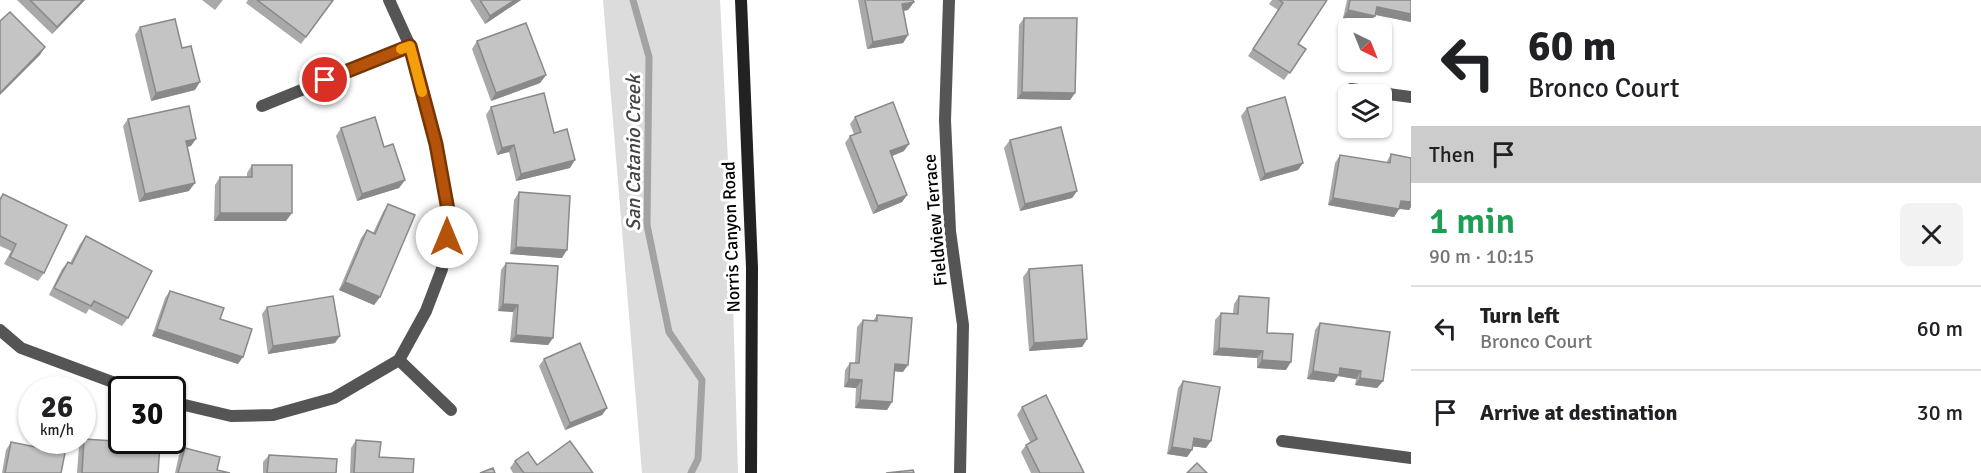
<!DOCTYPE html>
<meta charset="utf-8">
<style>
:root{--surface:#fff;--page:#f2f2f2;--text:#202124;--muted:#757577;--line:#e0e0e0}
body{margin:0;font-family:Signika,sans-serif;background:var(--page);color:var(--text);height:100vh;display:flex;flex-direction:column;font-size:22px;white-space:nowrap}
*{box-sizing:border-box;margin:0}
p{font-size:20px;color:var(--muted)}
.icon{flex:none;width:33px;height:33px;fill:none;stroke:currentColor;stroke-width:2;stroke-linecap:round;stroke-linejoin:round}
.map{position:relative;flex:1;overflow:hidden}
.drawer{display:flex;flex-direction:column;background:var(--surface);width:570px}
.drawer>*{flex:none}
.banner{background:#fff;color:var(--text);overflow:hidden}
.needle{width:39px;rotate:137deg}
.controls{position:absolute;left:1338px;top:18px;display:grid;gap:12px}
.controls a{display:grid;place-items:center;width:54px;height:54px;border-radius:9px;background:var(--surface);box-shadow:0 2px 4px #0004;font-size:30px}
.speed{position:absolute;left:18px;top:376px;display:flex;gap:12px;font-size:30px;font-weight:700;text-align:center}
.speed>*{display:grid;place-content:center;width:78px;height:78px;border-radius:50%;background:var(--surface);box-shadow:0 2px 4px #0004;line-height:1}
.speed small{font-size:15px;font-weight:400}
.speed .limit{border:3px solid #111;border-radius:9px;background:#fff;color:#111}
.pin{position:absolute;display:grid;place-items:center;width:51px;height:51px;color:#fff;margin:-26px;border:3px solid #fff;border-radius:50%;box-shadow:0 2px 6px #0007}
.me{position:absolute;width:66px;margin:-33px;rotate:0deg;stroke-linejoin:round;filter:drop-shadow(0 0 4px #0008)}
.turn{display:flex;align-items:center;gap:21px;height:126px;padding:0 18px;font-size:27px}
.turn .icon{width:78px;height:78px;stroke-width:2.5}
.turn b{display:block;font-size:42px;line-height:51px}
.then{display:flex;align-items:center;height:57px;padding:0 18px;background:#0003;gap:12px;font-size:22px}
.round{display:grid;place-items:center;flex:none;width:63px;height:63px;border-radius:9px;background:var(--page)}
.overview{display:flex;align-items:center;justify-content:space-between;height:102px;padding:0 18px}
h1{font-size:36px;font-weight:600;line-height:45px;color:#1e9e55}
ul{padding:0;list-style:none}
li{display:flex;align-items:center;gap:18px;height:84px;padding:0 18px;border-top:2px solid var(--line)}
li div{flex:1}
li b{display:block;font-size:22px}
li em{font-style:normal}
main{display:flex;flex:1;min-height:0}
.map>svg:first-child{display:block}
.green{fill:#dcdcdc}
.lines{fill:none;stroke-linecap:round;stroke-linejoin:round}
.stream{stroke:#a3a3a3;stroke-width:7}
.street{stroke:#555;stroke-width:12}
.secondary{stroke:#222;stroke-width:12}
.wall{fill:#a9a9a9}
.shaded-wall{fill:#898989}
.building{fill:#c4c4c4;stroke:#898989;stroke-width:1.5}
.route-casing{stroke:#753606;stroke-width:15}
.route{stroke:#b45309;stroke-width:10}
.slow{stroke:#f59e0b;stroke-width:10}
.labels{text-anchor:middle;stroke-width:6;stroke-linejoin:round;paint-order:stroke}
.street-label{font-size:18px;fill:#000;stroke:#fff}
.water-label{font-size:20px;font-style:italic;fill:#444;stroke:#fff}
</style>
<main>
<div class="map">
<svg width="1411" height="473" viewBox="0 0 1411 473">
<rect width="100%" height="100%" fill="#fff"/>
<!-- green -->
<polygon class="green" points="603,0 720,0 730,201 738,473 642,473"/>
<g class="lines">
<!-- stream -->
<polyline class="stream" points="633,0 649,57 647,225 669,332 702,380 698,459 691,473"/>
<!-- street -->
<g class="street">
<polyline points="949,0 945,120 950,231 963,325 960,473"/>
<polyline points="1351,89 1411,97"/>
<polyline points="262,106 410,46"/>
<polyline points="0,330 21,348 134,390"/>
<polyline points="399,360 451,410"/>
<polyline points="172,402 231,416 273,415 334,398 399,360 426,311 442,269 450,221 436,144 410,46 389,0"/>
<polyline points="1282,441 1411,458"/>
</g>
<!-- secondary -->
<polyline class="secondary" points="741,0 752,268 751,473"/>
</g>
<!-- wall -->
<g class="wall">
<polygon points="17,0 85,0 52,34"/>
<polygon points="202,0 223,0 215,10"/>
<polygon points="248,0 334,0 301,44 246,3"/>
<polygon points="470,0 521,0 485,24"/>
<polygon points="858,0 913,0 914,2 908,10 903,11 908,35 903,43 867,49"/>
<polygon points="1272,0 1327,0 1298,44 1306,49 1284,80 1248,56 1278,10 1269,4"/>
<polygon points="1347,0 1411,0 1411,22 1375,15 1369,23 1343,18"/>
<polygon points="1024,18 1075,93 1070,100 1017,99 1019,25"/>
<polygon points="140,27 182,48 195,90 151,101 135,35"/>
<polygon points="477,41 546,75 540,83 491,101 472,49"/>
<polygon points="491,107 554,133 570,168 516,181 509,152 497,155 486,115"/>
<polygon points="1247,108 1303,163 1298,170 1260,181 1241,116"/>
<polygon points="855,117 904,151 892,156 907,195 902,202 873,214 845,143 850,136 854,134 850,124"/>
<polygon points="128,119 191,146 187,147 189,191 139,202 123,126"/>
<polygon points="341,128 384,147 405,180 399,188 357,201 336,136"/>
<polygon points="1010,140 1077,191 1072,198 1020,211 1004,148"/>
<polygon points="1391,154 1411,158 1411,207 1409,210 1399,209 1394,217 1328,205 1335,163 1340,155 1386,163"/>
<polygon points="252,165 286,221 214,221 215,185 220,177 247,177 247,173"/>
<polygon points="519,192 562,258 510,254 514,200"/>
<polygon points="3,194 44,273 38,281 4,264 11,251 0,246 0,198"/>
<polygon points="388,204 380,297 374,305 339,290 361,238 367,230 373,233 383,212"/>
<polygon points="86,236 128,318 122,326 89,309 86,314 49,295 62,269 68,262 70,263 80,244"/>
<polygon points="506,263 553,338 548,345 510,342 513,312 498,311 501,270"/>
<polygon points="1029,269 1087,339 1082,347 1029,351 1023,277"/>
<polygon points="170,291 238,364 152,336 165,298"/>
<polygon points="1239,296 1267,333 1286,370 1257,368 1257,358 1213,355 1215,320 1221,313 1233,313 1234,304"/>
<polygon points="267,307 335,343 268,354 262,314"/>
<polygon points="877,315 903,372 894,371 887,410 855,408 856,388 844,387 845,370 850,363 855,363 857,327 863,320 873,321"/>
<polygon points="1320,323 1383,381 1377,388 1355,385 1356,379 1338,376 1334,382 1307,379 1315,330"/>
<polygon points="544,359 607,408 602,415 565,430 539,366"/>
<polygon points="1183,381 1206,448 1193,446 1192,450 1187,457 1167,454 1178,388"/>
<polygon points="1022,407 1084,473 1031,473 1021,452 1026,445 1030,442 1017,415"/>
<polygon points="84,439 158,473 77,473 79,446"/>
<polygon points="356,440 379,457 413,473 350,473 351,448"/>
<polygon points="11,442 61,473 2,473 6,450"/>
<polygon points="185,448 217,470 230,473 175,473 179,455"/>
<polygon points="269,455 336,473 263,473 263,462"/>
<polygon points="515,461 537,465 593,473 513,473 510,468"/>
</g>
<!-- shaded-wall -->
<g class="shaded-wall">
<polygon points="83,0 85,0 52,34 57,27"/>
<polygon points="515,0 521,0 485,24 490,16"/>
<polygon points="914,2 908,10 897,12 902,4"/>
<polygon points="1377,7 1411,14 1411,22 1372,14"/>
<polygon points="1348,10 1375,16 1369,23 1343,18"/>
<polygon points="908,35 903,43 867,49 873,42"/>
<polygon points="45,47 40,55 0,95 0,93"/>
<polygon points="546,75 540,83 491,101 496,93"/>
<polygon points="200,82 195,90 151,101 156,93"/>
<polygon points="1022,92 1075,93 1070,100 1017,99"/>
<polygon points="196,139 191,146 180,148 186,141"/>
<polygon points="909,144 904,151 885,159 890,151"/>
<polygon points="514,145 509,152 497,155 502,148"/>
<polygon points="575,160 570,168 516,181 521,174"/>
<polygon points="1303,163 1298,170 1260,181 1265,174"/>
<polygon points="405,180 399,188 357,201 362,194"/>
<polygon points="195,183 189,191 139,202 145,194"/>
<polygon points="1077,191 1072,198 1020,211 1025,204"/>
<polygon points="907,195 902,202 873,214 878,206"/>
<polygon points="1333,198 1399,209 1394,217 1328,205"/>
<polygon points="1401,201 1411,202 1411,207 1409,210 1395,208"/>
<polygon points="220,213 292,213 286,221 214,221"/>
<polygon points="516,247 567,250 562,258 510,254"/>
<polygon points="345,282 380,297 374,305 339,290"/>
<polygon points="503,304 518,305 513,312 498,311"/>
<polygon points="157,329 243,357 238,364 152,336"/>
<polygon points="516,335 553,338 548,345 510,342"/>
<polygon points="340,336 335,343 268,354 273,346"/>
<polygon points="1087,339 1082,347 1029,351 1034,343"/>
<polygon points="1219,348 1263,351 1257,358 1213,355"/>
<polygon points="1262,360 1291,362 1286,370 1257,368"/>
<polygon points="895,364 908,365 903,372 890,371"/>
<polygon points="1340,368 1361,371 1356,379 1338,376 1334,382 1307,379 1313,371"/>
<polygon points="1360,378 1383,381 1377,388 1355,385"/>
<polygon points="849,379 862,380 856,388 844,387"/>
<polygon points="860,400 892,402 887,410 855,408"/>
<polygon points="607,408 602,415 565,430 570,423"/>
<polygon points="1194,438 1211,441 1206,448 1189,446"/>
<polygon points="1172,447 1192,450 1187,457 1167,454"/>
</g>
<!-- building -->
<g class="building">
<polygon points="30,0 83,0 57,27"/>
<polygon points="257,0 333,0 306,37"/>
<polygon points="480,0 515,0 490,16"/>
<polygon points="865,0 913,0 914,2 902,4 908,35 873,42"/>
<polygon points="1279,0 1327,0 1298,44 1306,49 1290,73 1253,49 1283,3"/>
<polygon points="1350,0 1411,0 1411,14 1377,7 1375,16 1348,10"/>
<polygon points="10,12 45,47 0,93 0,21"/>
<polygon points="1024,18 1077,18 1075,93 1022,92"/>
<polygon points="175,19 182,48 191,46 200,82 156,93 140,27"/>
<polygon points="526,23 546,75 496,93 477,41"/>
<polygon points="544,93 554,133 567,129 575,160 521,174 514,145 502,148 491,107"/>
<polygon points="1285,97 1303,163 1265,174 1247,108"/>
<polygon points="893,102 909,144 890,151 907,195 878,206 850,136 861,132 855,117"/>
<polygon points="189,106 196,139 186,141 195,183 145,194 128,119"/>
<polygon points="375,117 384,147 393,144 405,180 362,194 341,128"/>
<polygon points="1061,127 1077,191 1025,204 1010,140"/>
<polygon points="1391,154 1411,158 1411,202 1401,201 1399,209 1333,198 1340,155 1390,163"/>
<polygon points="252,165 292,165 292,213 220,213 220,177 252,177"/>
<polygon points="519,192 570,196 567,250 516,247"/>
<polygon points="3,194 67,225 44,273 10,257 16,244 0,236 0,200"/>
<polygon points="388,204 415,215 380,297 345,282 367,230 375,234"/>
<polygon points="86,236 152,271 128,318 94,301 91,306 54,288 68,262 72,264"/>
<polygon points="506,263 558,266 553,338 516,335 518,305 503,304"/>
<polygon points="1082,265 1087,339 1034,343 1029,269"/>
<polygon points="170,291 224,308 220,319 252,329 243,357 157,329"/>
<polygon points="333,296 340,336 273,346 267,307"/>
<polygon points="1239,296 1269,298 1267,333 1293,334 1291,362 1262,360 1263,351 1219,348 1221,313 1238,314"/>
<polygon points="877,315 912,318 908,365 895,364 892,402 860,400 862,380 849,379 850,363 859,363 863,320 877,321"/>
<polygon points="1320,323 1390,332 1383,381 1360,378 1361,371 1340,368 1339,375 1313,371"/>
<polygon points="580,343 607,408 570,423 544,359"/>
<polygon points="1183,381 1220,387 1211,441 1194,438 1192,450 1172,447"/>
<polygon points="1046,395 1084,473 1040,473 1026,445 1037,439 1022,407"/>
<polygon points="84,439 160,444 158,473 82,473"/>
<polygon points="356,440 381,442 379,457 414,459 413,473 354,473"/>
<polygon points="570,441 593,473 524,473 515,461 528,452 537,465"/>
<polygon points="11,442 65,453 61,473 5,473"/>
<polygon points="185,448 220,457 217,470 230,473 178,473"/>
<polygon points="269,455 337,459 336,473 267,473"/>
<polygon points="1197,463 1207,473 1187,473"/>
<polygon points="493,468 495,473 480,473"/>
<polygon points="913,470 914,473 886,473"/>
</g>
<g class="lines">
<!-- route casing -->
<g class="route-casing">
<polyline id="route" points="325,80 410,46 436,144 450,221 447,237"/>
</g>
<!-- route -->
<use href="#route" class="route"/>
<!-- slow -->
<polyline class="slow" points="401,49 410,46 422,92"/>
</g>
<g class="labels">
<!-- street labels -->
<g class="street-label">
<text transform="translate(935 220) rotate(-95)" y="6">Fieldview Terrace</text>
<text transform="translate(731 237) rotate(-92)" y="6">Norris Canyon Road</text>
</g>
<!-- water labels -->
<g class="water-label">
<text transform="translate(633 153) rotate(-90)" y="7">San Catanio Creek</text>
</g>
</g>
</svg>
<div class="controls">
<a><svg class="needle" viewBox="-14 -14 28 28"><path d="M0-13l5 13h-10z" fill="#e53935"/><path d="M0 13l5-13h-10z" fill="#757577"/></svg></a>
<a><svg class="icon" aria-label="layers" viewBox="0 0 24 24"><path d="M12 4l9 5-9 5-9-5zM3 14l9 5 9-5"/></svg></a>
</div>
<div class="speed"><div>26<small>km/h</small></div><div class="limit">30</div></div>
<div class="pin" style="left:325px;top:80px;background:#d93025"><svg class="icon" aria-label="arrive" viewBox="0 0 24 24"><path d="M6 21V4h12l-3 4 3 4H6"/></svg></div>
<svg class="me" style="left:447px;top:237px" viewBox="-20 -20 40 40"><circle r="19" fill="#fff"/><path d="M0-13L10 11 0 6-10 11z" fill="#b45309"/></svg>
</div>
<section class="drawer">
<div class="banner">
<div class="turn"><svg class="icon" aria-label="left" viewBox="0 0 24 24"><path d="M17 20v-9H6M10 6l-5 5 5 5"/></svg><div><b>60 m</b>Bronco Court</div></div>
<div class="then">Then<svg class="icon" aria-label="arrive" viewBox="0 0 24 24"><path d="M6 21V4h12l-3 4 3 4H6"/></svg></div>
</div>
<div class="overview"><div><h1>1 min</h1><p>90 m · 10:15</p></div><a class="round"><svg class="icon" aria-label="close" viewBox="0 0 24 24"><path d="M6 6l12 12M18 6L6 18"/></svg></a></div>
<ul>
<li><svg class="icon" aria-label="left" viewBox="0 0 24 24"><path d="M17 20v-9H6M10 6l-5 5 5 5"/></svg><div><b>Turn left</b><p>Bronco Court</p></div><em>60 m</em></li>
<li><svg class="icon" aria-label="arrive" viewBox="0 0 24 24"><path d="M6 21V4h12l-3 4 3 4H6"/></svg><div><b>Arrive at destination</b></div><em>30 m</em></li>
</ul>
</section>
</main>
